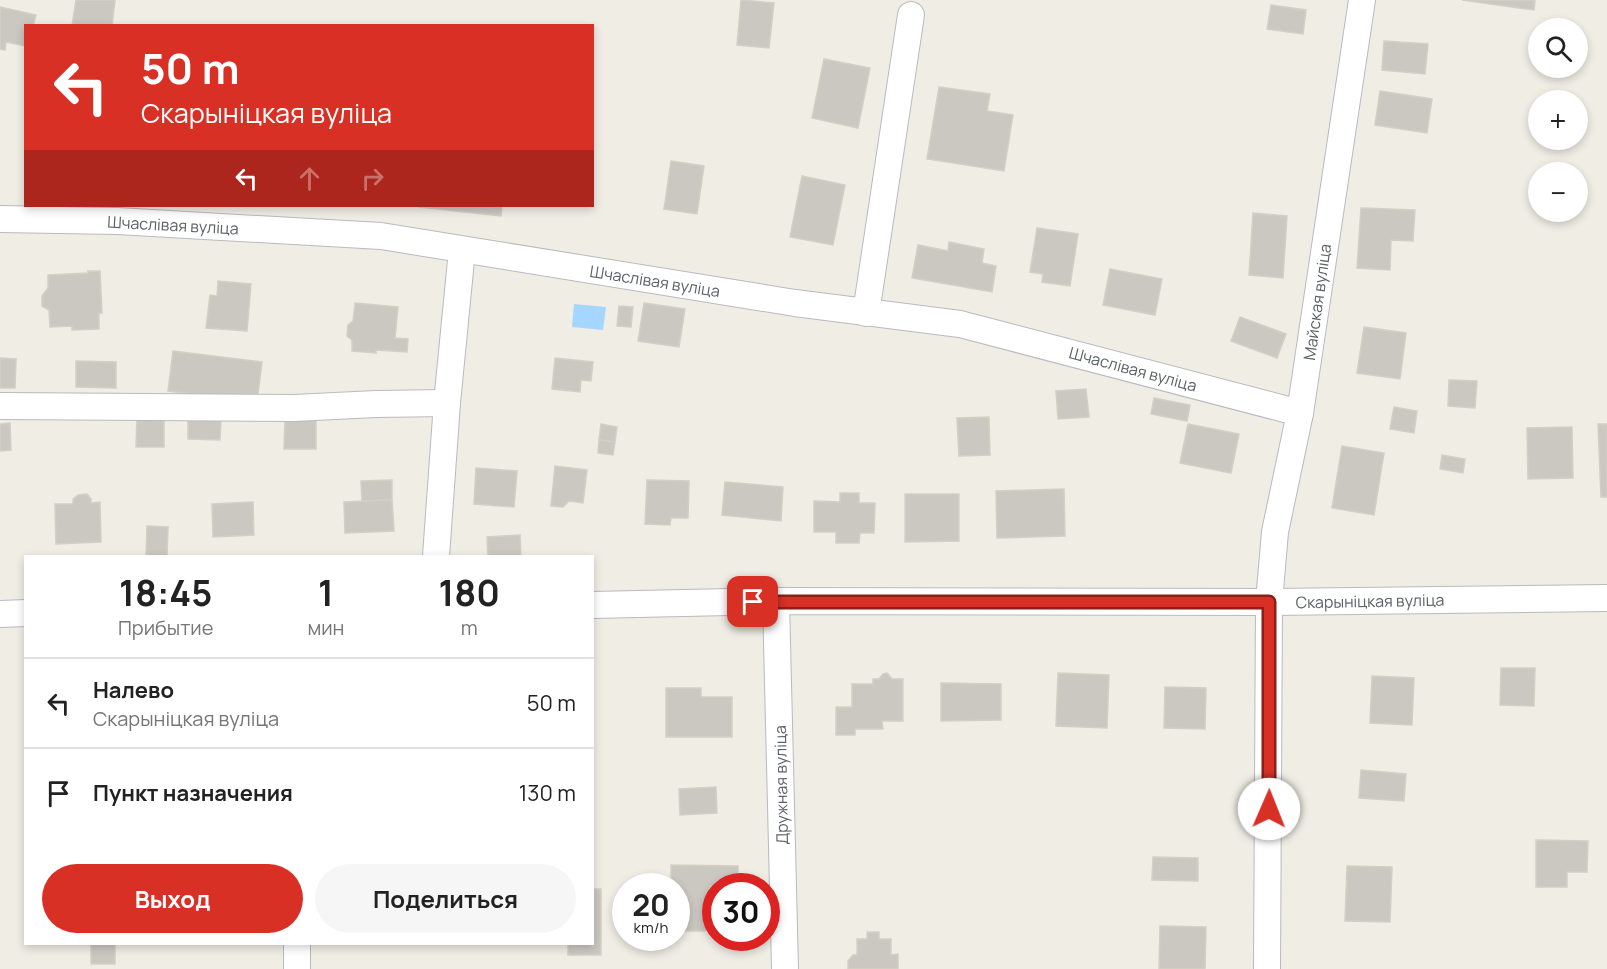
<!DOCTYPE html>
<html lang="ru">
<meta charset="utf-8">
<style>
:root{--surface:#fff;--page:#f6f6f6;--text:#222;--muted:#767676;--line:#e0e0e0;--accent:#d93025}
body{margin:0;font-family:Manrope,sans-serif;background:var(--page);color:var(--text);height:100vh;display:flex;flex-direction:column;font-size:22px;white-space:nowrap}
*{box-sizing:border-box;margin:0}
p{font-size:20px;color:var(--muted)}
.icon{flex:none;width:33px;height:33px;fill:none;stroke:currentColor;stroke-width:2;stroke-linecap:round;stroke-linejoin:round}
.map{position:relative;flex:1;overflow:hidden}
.drawer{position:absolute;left:24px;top:555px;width:570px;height:390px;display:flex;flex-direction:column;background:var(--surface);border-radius:0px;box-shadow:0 3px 9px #0003}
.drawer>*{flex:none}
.banner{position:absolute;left:24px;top:24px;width:570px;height:183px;border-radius:0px;box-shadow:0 3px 9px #0003;background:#d93025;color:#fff;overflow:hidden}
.fabs{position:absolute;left:1528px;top:18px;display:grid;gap:12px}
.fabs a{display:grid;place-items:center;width:60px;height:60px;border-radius:50%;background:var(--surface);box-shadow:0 3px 9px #0003;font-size:30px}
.speed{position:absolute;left:612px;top:873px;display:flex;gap:12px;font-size:30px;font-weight:700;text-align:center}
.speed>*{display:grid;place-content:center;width:78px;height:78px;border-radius:50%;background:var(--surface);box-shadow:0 3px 9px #0003;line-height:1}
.speed small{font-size:15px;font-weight:400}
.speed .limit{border:9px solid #d22;background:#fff;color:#111}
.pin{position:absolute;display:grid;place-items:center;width:51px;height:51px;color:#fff;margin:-26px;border-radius:12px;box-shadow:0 3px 9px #0006}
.me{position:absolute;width:66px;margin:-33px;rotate:1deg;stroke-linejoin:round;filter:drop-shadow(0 0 4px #0008)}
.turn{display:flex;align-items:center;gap:21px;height:126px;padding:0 18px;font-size:27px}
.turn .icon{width:78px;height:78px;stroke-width:2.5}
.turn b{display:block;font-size:42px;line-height:51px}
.lanes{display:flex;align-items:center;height:57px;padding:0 18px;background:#0003;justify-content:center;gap:30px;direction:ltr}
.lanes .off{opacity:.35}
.eta{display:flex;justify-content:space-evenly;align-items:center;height:102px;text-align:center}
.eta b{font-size:36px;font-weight:700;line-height:42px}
.action{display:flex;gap:12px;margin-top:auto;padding:12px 18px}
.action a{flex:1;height:69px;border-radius:36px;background:var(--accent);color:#fff;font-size:24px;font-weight:700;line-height:69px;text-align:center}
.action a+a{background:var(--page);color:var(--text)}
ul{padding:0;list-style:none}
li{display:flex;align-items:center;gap:18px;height:90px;padding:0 18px;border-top:2px solid var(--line)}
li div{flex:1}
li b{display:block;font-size:22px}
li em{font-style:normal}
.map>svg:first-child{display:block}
.water{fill:#a5d6ff}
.building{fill:#cbc8c2;stroke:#d5cfc3;stroke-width:1.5}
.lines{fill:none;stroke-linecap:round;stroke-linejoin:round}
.minor-casing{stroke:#b7babf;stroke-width:28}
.minor{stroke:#fff;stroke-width:26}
.route-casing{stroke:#8d1f18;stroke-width:15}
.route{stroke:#d93025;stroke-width:10}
.labels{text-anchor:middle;stroke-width:4.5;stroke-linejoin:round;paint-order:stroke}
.street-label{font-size:16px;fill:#5c6166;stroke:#fff}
</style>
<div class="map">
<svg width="1607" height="969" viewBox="0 0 1607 969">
<rect width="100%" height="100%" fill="#f0ede5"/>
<!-- water -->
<polygon class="water" points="574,304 606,307 603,330 572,327"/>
<!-- building -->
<g class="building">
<polygon points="76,0 115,0 112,26 72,26"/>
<polygon points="741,0 774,3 769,48 737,45"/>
<polygon points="1462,0 1535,0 1534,10"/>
<polygon points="1271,5 1306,10 1303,34 1267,29"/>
<polygon points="0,7 36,15 33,26 26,26 26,46 6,42 5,50 0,49"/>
<polygon points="1384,41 1428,44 1425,74 1382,70"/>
<polygon points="824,59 870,68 858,128 812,118"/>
<polygon points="939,87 990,94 987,111 1013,115 1004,171 927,159"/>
<polygon points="1380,91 1432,99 1427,133 1375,125"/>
<polygon points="671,161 704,166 697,214 664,209"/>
<polygon points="802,176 845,185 833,245 790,237"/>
<polygon points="419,206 502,206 501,216 419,207"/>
<polygon points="1361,208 1415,210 1413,241 1391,240 1390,270 1357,268"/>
<polygon points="1253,213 1287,216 1283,278 1249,275"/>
<polygon points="1037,228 1078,234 1070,286 1042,282 1043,274 1030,272"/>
<polygon points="949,242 984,249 982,263 996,266 992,292 912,278 918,245 948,251"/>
<polygon points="1110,269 1162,279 1155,315 1103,305"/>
<polygon points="88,271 100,271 102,313 99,313 99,329 72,330 72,326 50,327 49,310 42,306 42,296 48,288 48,275 88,273"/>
<polygon points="218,281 251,284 247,331 206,328 210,295 217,296"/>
<polygon points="355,303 398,307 395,338 408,339 407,352 376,350 376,353 352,351 352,340 347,336 348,325 353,321"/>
<polygon points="644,303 685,309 679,347 638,341"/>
<polygon points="619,306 633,307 631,327 617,326"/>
<polygon points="1240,317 1286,334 1277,358 1231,341"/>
<polygon points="1364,327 1406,333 1400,379 1357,373"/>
<polygon points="173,351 262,362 257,402 168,391"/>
<polygon points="0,358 16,359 15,388 0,388"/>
<polygon points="555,358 593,362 591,381 581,380 580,392 552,389"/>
<polygon points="76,361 116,362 116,388 76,387"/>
<polygon points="1449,380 1477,381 1475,408 1448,406"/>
<polygon points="1086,389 1089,417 1058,419 1056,391"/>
<polygon points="1154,398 1190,405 1187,421 1151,414"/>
<polygon points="1394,407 1417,411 1414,433 1390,429"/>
<polygon points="137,416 164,416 164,447 136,447"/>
<polygon points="989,417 990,455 959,456 957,418"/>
<polygon points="188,418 221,419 220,440 188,439"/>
<polygon points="285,418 316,418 316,449 284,449"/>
<polygon points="10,423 11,450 0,451 0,424"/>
<polygon points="601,424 617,427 615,442 599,440"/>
<polygon points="1188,424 1239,434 1231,473 1180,463"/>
<polygon points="1598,424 1607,424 1607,497 1601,497"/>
<polygon points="1572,427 1573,478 1528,479 1527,428"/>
<polygon points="599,440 615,442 613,455 598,453"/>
<polygon points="1342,446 1384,453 1374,515 1332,508"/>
<polygon points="1442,455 1465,459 1463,473 1440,469"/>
<polygon points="555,466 587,470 583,503 569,501 563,507 551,506"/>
<polygon points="476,468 517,471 514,507 474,504"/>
<polygon points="392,480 392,500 362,501 361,481"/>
<polygon points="647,480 689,481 688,518 671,518 670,525 645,524"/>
<polygon points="725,482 783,487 781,521 722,515"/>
<polygon points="1064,489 1065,536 997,538 996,491"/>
<polygon points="840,493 859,493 859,503 875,503 874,533 860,533 859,543 836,543 836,532 814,532 814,501 840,502"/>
<polygon points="87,494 91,499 91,503 100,502 101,542 56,544 55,504 73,504 73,499 78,495"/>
<polygon points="905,494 959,494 959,541 905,542"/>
<polygon points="392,500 394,531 345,533 344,502"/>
<polygon points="253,502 254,535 213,537 212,504"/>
<polygon points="147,526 168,527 167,556 146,556"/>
<polygon points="520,535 521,556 488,556 487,537"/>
<polygon points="1501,668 1535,668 1534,706 1500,705"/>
<polygon points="887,673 892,679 903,679 903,721 882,721 883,729 855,729 855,735 836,735 836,707 852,707 852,684 873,684 873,679 879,679 883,674"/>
<polygon points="1058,673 1109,675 1107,728 1056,726"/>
<polygon points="1372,676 1414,678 1412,725 1370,723"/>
<polygon points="941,683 1001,684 1001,720 941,721"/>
<polygon points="1165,687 1206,688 1205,729 1164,728"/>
<polygon points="666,688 701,688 701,697 732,697 732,737 666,737"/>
<polygon points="1361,770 1406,774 1404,801 1359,798"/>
<polygon points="716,787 717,813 680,815 679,789"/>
<polygon points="1536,840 1588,841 1587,872 1567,872 1567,887 1536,887"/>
<polygon points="1153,857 1198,858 1198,881 1152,880"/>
<polygon points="671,865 738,866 738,884 716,886 715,931 676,931 676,886 671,886"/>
<polygon points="1347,866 1392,867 1390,922 1345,921"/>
<polygon points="592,889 601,889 601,955 568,955 568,944 592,944"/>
<polygon points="1160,926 1206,927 1205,969 1159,969"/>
<polygon points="867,932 879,932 879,939 891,939 891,955 898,954 898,969 848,969 848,961 853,955 857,955 857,939 867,939"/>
<rect x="91" y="944" width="24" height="20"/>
</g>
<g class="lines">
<!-- minor casing -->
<g class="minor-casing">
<g id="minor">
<polyline points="0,219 117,221 381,236 795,303 960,324 1300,413"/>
<polyline points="866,313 911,15"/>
<polyline points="0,406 294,408 376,404 447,403"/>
<polyline points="436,556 447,403 462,250"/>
<polyline points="776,601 785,969"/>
<polyline points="592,605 776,601 1269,602 1607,598"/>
<polyline points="0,614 26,613"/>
<polyline points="297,944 297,969"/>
<polyline points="1267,969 1269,602 1275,532 1300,413 1362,0"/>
</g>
</g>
<!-- minor -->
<use href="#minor" class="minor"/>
</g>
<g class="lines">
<!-- route casing -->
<g class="route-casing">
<polyline id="route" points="753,602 1269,602 1269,809"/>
</g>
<!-- route -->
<use href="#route" class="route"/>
</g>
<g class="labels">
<!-- street labels -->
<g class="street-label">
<text transform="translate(173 225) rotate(3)" y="6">Шчаслівая вуліца</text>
<text transform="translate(655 281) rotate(9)" y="6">Шчаслівая вуліца</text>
<text transform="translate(1317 302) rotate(-82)" y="6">Майская вуліца</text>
<text transform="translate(1133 369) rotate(15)" y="6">Шчаслівая вуліца</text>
<text transform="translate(1370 601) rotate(-1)" y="6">Скарыніцкая вуліца</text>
<text transform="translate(781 785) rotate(-91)" y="6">Дружная вуліца</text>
</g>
</g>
</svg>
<div class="fabs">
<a><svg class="icon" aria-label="search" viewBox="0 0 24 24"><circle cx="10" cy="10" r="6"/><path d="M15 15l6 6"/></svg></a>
<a>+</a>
<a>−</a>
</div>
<div class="speed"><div>20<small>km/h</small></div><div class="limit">30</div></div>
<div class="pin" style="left:753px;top:602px;background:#d93025"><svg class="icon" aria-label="arrive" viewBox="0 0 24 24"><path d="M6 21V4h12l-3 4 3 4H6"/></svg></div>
<svg class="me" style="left:1269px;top:809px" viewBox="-20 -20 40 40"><circle r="19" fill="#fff"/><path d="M0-13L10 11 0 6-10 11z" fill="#d93025"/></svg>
<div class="banner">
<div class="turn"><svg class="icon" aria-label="left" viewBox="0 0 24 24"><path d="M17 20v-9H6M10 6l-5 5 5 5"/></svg><div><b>50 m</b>Скарыніцкая вуліца</div></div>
<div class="lanes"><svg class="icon" aria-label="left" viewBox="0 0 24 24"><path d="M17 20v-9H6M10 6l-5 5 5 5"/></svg><svg class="icon off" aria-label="ahead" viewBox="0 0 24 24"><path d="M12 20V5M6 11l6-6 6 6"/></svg><svg class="icon off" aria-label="right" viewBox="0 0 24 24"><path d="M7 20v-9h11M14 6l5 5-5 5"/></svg></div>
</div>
<section class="drawer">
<div class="eta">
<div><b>18:45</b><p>Прибытие</p></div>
<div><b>1</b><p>мин</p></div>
<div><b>180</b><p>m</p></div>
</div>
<ul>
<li><svg class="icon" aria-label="left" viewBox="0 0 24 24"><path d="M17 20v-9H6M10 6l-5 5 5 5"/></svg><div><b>Налево</b><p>Скарыніцкая вуліца</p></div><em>50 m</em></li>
<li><svg class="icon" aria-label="arrive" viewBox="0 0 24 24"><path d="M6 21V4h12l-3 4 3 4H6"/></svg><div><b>Пункт назначения</b></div><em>130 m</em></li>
</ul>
<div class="action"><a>Выход</a><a>Поделиться</a></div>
</section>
</div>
